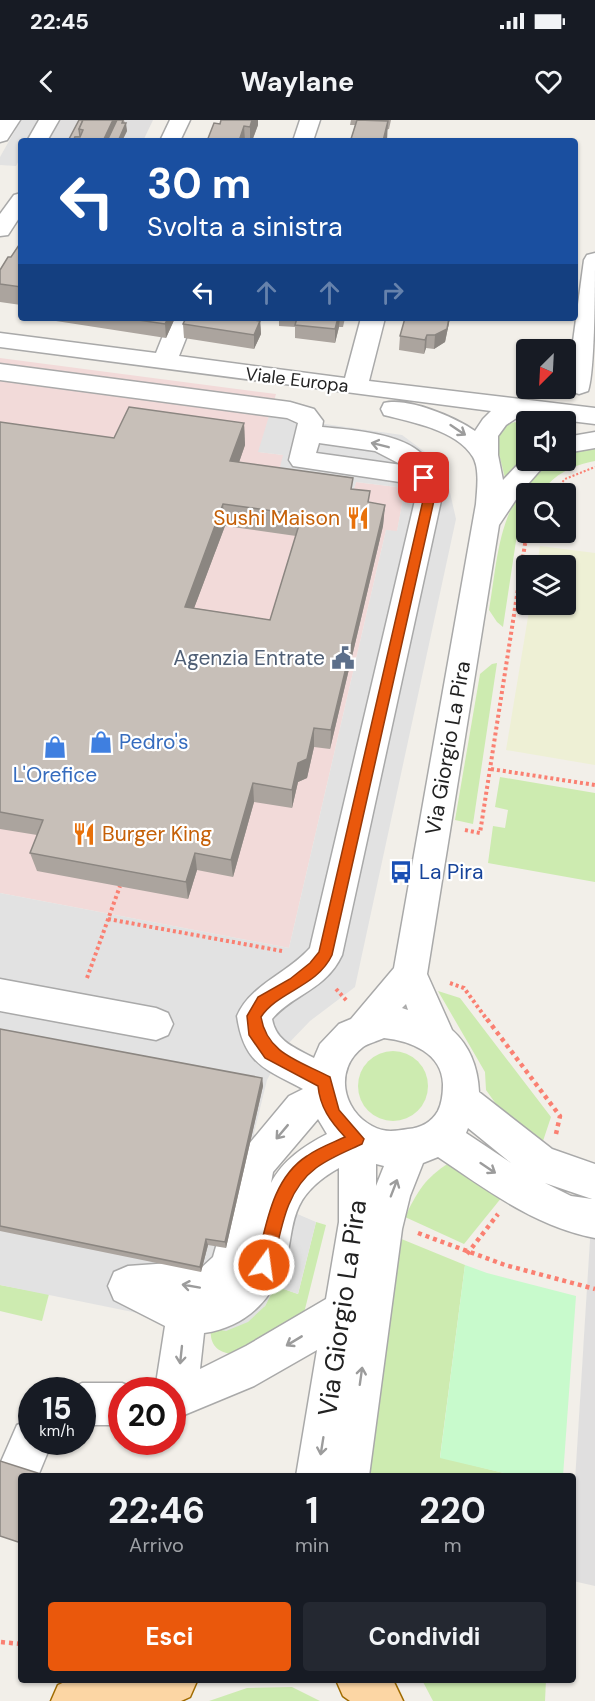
<!DOCTYPE html>
<html lang="it">
<style>
:root{--surface:#171b24;--page:#242831;--text:#f1f3f6;--muted:#9ea1a6;--accent:#ea580c}
body{margin:0;font-family:"DM Sans",sans-serif;background:var(--page);color:var(--text);height:100vh;display:flex;flex-direction:column;font-size:22px;white-space:nowrap}
*{box-sizing:border-box;margin:0}
p{font-size:20px;color:var(--muted)}
.icon{flex:none;width:33px;height:33px;fill:none;stroke:currentColor;stroke-width:2;stroke-linecap:round;stroke-linejoin:round}
.map{position:relative;flex:1;overflow:hidden}
.sheet{position:absolute;left:18px;top:1353px;width:558px;height:210px;display:flex;flex-direction:column;background:var(--surface);border-radius:6px;box-shadow:0 2px 4px #0004}
.sheet>*{flex:none}
.guide{position:absolute;left:18px;top:18px;width:560px;height:183px;border-radius:6px;box-shadow:0 2px 4px #0004;background:#1a4fa0;color:#fff;overflow:hidden}
.needle{width:39px;rotate:204deg}
.tools{position:absolute;left:516px;top:219px;display:grid;gap:12px}
.tools a{display:grid;place-items:center;width:60px;height:60px;border-radius:6px;background:var(--surface);box-shadow:0 2px 4px #0004;font-size:30px}
.speed{position:absolute;left:18px;top:1257px;display:flex;gap:12px;font-size:30px;font-weight:700;text-align:center}
.speed>*{display:grid;place-content:center;width:78px;height:78px;border-radius:50%;background:var(--surface);box-shadow:0 2px 4px #0004;line-height:1}
.speed small{font-size:15px;font-weight:400}
.speed .limit{border:9px solid #d22;background:#fff;color:#111}
.pin{position:absolute;display:grid;place-items:center;width:51px;height:51px;color:#fff;margin:-26px;border-radius:12px;box-shadow:0 3px 9px #0006}
.me{position:absolute;width:66px;margin:-33px;rotate:14deg;stroke-linejoin:round;filter:drop-shadow(0 0 4px #0008)}
.turn{display:flex;align-items:center;gap:21px;height:126px;padding:0 30px;font-size:27px}
.turn .icon{width:78px;height:78px;stroke-width:2.5}
.turn b{display:block;font-size:42px;line-height:51px}
.lanes{display:flex;align-items:center;height:57px;padding:0 30px;background:#0003;justify-content:center;gap:30px;direction:ltr}
.lanes .off{opacity:.35}
.eta{display:flex;justify-content:space-evenly;align-items:center;height:102px;text-align:center}
.eta b{font-size:36px;font-weight:700;line-height:42px}
.action{display:flex;gap:12px;margin-top:auto;padding:12px 30px}
.action a{flex:1;height:69px;border-radius:6px;background:var(--accent);color:#fff;font-size:24px;font-weight:700;line-height:69px;text-align:center}
.action a+a{background:var(--page);color:var(--text)}
.status{display:flex;justify-content:space-between;align-items:center;height:42px;padding:0 30px;background:var(--surface);direction:ltr}
.status svg{height:16px;fill:currentColor}
header{display:flex;justify-content:space-between;align-items:center;height:78px;padding:0 30px;background:var(--surface);font-size:27px;font-weight:700}
.map>svg:first-child{display:block}
.residential{fill:#e0dfdf}
.commercial{fill:#f2dad9}
.farmland{fill:#eef0d5}
.grass{fill:#cdebb0}
.park{fill:#c8facc}
.parking{fill:#e2e2e2}
.lines{fill:none;stroke-linecap:round;stroke-linejoin:round}
.minor-casing{stroke:#a9a9a9;stroke-width:3}
.major-casing{stroke:#a06b00;stroke-width:3}
.path-far2{stroke:#fa8072;stroke-width:2;stroke-dasharray:2 2;stroke-linecap:butt}
.path-far1{stroke:#fa8072;stroke-width:4;stroke-dasharray:3 3;stroke-linecap:butt}
.path{stroke:#fa8072;stroke-width:4.5;stroke-dasharray:4 4;stroke-linecap:butt}
.minor{fill:#fff;fill-rule:evenodd}
.major{fill:#fcd6a4;fill-rule:evenodd}
.wall{fill:#aba49e;fill-rule:evenodd}
.shaded-wall{fill:#8b8681}
.building{fill:#c7bfb8;stroke:#8b8681;stroke-width:1.5;fill-rule:evenodd}
.oneway{stroke:#9c9c9c}
.route{fill:#ea580c;stroke:#983908;stroke-width:1.5}
.labels{text-anchor:middle;stroke-width:4.5;stroke-linejoin:round;paint-order:stroke}
.far-street-label{font-size:18px;fill:#222;stroke:#fff}
.food-label{font-size:21px;fill:#c56008;stroke:#fff;text-anchor:end}
.service-label{font-size:21px;fill:#4e5e75;stroke:#fff;text-anchor:end}
.shop-label{font-size:21px;fill:#366cbe;stroke:#fff;text-anchor:start}
.street-label{font-size:21px;fill:#222;stroke:#fff}
.transit-label{font-size:21px;fill:#164399;stroke:#fff;text-anchor:start}
.near-street-label{font-size:26px;fill:#222;stroke:#fff}
</style>
<div class="status"><b>22:45</b><svg viewBox="0 0 49 12"><path d="M0 12V9h3v3zM5 12V6h3v6zM10 12V3h3v9zM15 12V0h3v12zM26 1h20v11H26zM47 4h2v5h-2z"/></svg></div>
<header><svg class="icon" aria-label="back" viewBox="0 0 24 24"><path d="M15 5l-7 7 7 7"/></svg>Waylane<svg class="icon" aria-label="heart" viewBox="0 0 24 24"><path d="M12 20l-8-8c-3-5 5-10 8-4 3-6 11-1 8 4z"/></svg></header>
<div class="map">
<svg width="595" height="1581" viewBox="0 0 595 1581">
<rect width="100%" height="100%" fill="#f2efe9"/>
<!-- residential -->
<g class="residential">
<polygon points="60,0 153,0 143,21 48,21"/>
<polygon points="595,1040 595,1466 573,1461 573,1393"/>
</g>
<!-- commercial -->
<polygon class="commercial" points="0,238 276,274 259,332 283,335 352,374 356,362 405,368 397,412 386,410 289,828 0,773"/>
<!-- farmland -->
<polygon class="farmland" points="540,426 595,433 595,645 506,630 530,485 566,484 566,446 537,445"/>
<!-- grass -->
<g class="grass">
<path d="M515 302C529 309 526 319 526 334L505 358 495 318 506 305Z"/>
<path d="M595 326V341C574 345 553 354 542 373L526 374V402L516 421 503 507 497 502 489 490C496 451 497 407 520 373 528 362 538 351 547 341L566 340V330Z"/>
<polygon points="497,543 473,704 455,700 480,554 492,544"/>
<polygon points="500,657 595,673 595,762 488,743 493,706 505,708 508,690 495,687"/>
<polygon points="438,871 460,878 551,997 543,1021 519,1006 496,984 486,970 485,952"/>
<circle cx="393" cy="966" r="35"/>
<path d="M449 1043 502 1077 464 1124 405 1097C417 1072 425 1058 449 1043Z"/>
<path d="M316 1102 326 1105 304 1193 234 1234C218 1233 209 1225 211 1208L265 1186 275 1166 298 1174Z"/>
<polygon points="399,1118 465,1145 440,1337 516,1356 362,1356"/>
<polygon points="0,1165 49,1174 42,1201 0,1191"/>
<polygon points="422,1560 546,1560 545,1581 433,1581"/>
<polygon points="292,1567 320,1581 209,1581 247,1568"/>
</g>
<!-- park -->
<polygon class="park" points="465,1145 487,1153 576,1176 563,1356 516,1356 440,1338"/>
<!-- parking -->
<g class="parking">
<polygon points="21,0 42,0 30,21 21,21 21,37 16,46 0,45 0,37"/>
<polygon points="269,296 402,315 444,346 456,399 355,867 310,901 285,927 267,960 254,1013 269,1060 288,1090 316,1102 298,1174 275,1166 265,1186 248,1202 226,1211 0,1165 0,773 289,828 386,410 397,411 405,368 356,362 352,375 276,364 283,335 258,332"/>
</g>
<g class="lines">
<!-- minor casing -->
<g class="minor-casing">
<g id="minor">
<polygon points="0,0 20,0 7,20 0,22"/>
<polygon points="39,0 59,0 47,21 27,21"/>
<polygon points="170,0 190,0 180,21 160,21"/>
<polygon points="300,0 320,0 313,21 293,21"/>
<polygon points="21,73 21,95 8,115 0,116 0,94 14,75"/>
<path d="M595 133C595 162 595 250 588 271L579 274 570 271 567 266 584 140 587 135Z"/>
<path d="M170 198H194L179 236 345 258 361 198H385L369 261 595 288V304L521 295 506 305 498 316V335L503 360 526 336V340H549L521 372 499 405 427 854 452 910C470 926 478 948 479 972L552 1029 595 1044V1118C536 1107 487 1070 438 1037L423 1043 410 1076 402 1109 369 1356H296L317 1230 254 1266 172 1300V1270H155L165 1206 114 1180 108 1166 114 1152 128 1146 170 1143 200 1149 213 1137 244 1030 289 976 303 969C264 948 244 944 237 896 251 864 287 854 310 828L416 376 413 364 293 346 289 340 298 303 287 298 0 260V244L290 282 314 289 323 301 322 307C352 310 404 313 425 337 435 348 438 362 442 376L342 835C325 871 294 873 272 899 276 922 296 928 314 938L320 924 339 904 351 899 394 848 476 384C477 370 480 349 473 337 457 310 411 302 384 295L381 289 384 283C408 277 455 297 475 311L483 299 491 291 0 227V213L156 233ZM319 323 375 331 402 345 316 333ZM406 884 408 890 402 888ZM384 918C411 921 442 933 443 964 443 973 442 983 438 991 431 1003 420 1008 408 1009 396 1011 384 1013 372 1006 342 990 334 949 363 927 369 923 378 921 384 918ZM318 999 327 1014C304 1026 283 1040 271 1063L273 1052ZM468 1008 511 1043 466 1013ZM376 1044 384 1046 376 1066ZM339 1048V1102L326 1179 246 1226 200 1249 204 1213C250 1206 277 1175 288 1131 291 1117 292 1100 299 1086 307 1069 323 1057 339 1048ZM545 1063 592 1079 571 1076Z"/>
<polygon points="595,312 595,328 566,333 566,317"/>
<polygon points="0,859 156,888 168,893 173,904 168,915 156,920 0,891"/>
<polygon points="82,1263 122,1263 137,1269 122,1270 122,1305 82,1305 82,1270 67,1270"/>
<polygon points="32,1299 32,1322 52,1322 38,1356 21,1356 21,1395 15,1408 0,1415 0,1344 17,1305"/>
</g>
</g>
<!-- major casing -->
<g class="major-casing">
<g id="major">
<polygon points="69,1560 197,1560 197,1561 190,1577 181,1581 51,1581 58,1565"/>
<polygon points="336,1560 393,1560 403,1581 350,1581 343,1576"/>
</g>
</g>
<!-- path-far2 -->
<polyline class="path-far2" points="552,374 565,359 595,347"/>
<!-- path-far1 -->
<g class="path-far1">
<polyline points="491,649 595,665"/>
<polyline points="465,710 480,713 525,424 531,412"/>
<polyline points="108,799 282,831"/>
<polyline points="87,858 120,766"/>
<polyline points="450,863 464,868 488,901"/>
<polyline points="336,869 347,881"/>
</g>
<!-- path -->
<g class="path">
<polyline points="487,899 560,996 556,1014"/>
<polyline points="418,1113 505,1145 595,1169"/>
<polyline points="467,1134 498,1094"/>
<polyline points="1,1522 21,1524"/>
</g>
<!-- minor -->
<use href="#minor" class="minor"/>
<!-- major -->
<use href="#major" class="major"/>
</g>
<!-- wall -->
<g class="wall">
<polygon points="79,0 124,0 127,11 122,21 68,21"/>
<polygon points="351,0 391,0 389,9 351,19 355,5 350,5"/>
<polygon points="214,3 258,5 252,21 207,21"/>
<polygon points="21,122 21,185 0,182 0,150 11,137"/>
<polygon points="55,198 175,198 166,218 56,201"/>
<polygon points="279,198 345,198 343,207 339,207 335,223 295,218 295,207 279,206"/>
<polygon points="450,198 445,222 434,229 426,228 424,234 399,230 400,216"/>
<polygon points="260,201 261,214 254,229 184,218 183,204"/>
<path d="M0 302 114 318 244 303 245 325 239 342 353 369 370 383 385 385 383 406 330 629 314 627 307 658 298 662 292 688 254 682 233 757 197 750 188 779 37 751 30 733 37 715 0 709ZM225 406 296 416 270 500 194 488Z"/>
<polygon points="0,909 262,958 263,966 226,1128 208,1125 201,1152 0,1111"/>
</g>
<!-- shaded-wall -->
<g class="shaded-wall">
<polygon points="113,0 118,0 111,21 103,21"/>
<polygon points="252,0 258,0 258,5 252,21 250,21 250,7"/>
<polygon points="388,1 387,21 383,21"/>
<polygon points="126,3 127,11 122,21 119,21 119,19"/>
<polygon points="244,6 245,21 239,21"/>
<polygon points="168,198 175,198 166,218 165,204"/>
<polygon points="338,198 340,198 339,207 335,223 335,209"/>
<polygon points="449,198 450,198 445,222 434,229 435,215"/>
<polygon points="260,199 261,214 254,229 254,215"/>
<polygon points="427,215 426,228 424,234 425,220"/>
<polygon points="244,303 245,325 232,363 230,341"/>
<polygon points="223,384 225,406 187,507 185,487"/>
<polygon points="385,385 383,406 330,629 331,610"/>
<polygon points="314,608 314,627 307,658 298,662 292,688 292,670 298,643"/>
<polygon points="253,663 254,682 233,757 231,740"/>
<polygon points="195,733 197,750 188,779 186,762"/>
<polygon points="262,958 263,966 226,1128 225,1122"/>
<polygon points="206,1119 208,1125 201,1152 200,1147"/>
</g>
<!-- building -->
<g class="building">
<polygon points="79,0 83,0 79,9 80,16 81,16 80,17 75,17 73,21 68,21"/>
<polygon points="83,0 113,0 103,21 73,21 75,17 80,17 83,10 79,9"/>
<polygon points="117,0 123,0 122,3 126,3 119,19 114,19 113,21 107,21"/>
<polygon points="221,0 252,0 250,7 244,6 239,21 207,21 214,3 220,4"/>
<polygon points="357,0 388,1 383,21 344,21 345,19 351,19"/>
<polygon points="21,122 21,167 0,164 0,150 8,137 11,137"/>
<polygon points="87,198 99,198 99,200 86,199"/>
<polygon points="125,198 168,198 165,204"/>
<polygon points="186,198 243,198 260,201 254,215 183,204"/>
<polygon points="243,198 254,198 260,199 259,200"/>
<polygon points="279,198 297,198 296,200"/>
<polygon points="297,198 338,198 335,209 295,205"/>
<polygon points="405,198 449,198 447,209 435,215 427,215 425,220 400,216"/>
<path d="M129 287 244 303 230 341 353 358 351 369 370 371 368 382 385 385 331 610 314 608 307 639 298 643 292 670 253 663 231 740 195 733 186 762 30 733 43 700 0 692V302L114 318ZM223 384 302 395 270 500 185 487Z"/>
<polygon points="0,909 262,958 225,1122 206,1119 200,1147 0,1106"/>
<polygon points="0,1341 47,1356 21,1356 21,1423 0,1416"/>
</g>
<!-- one-way arrows -->
<defs><path id="oneway-shaft" d="M-6 0H5M1.5-3L5.5 0L1.5 3" fill="none" stroke-width="1.6" stroke-linecap="round" stroke-linejoin="round" transform="scale(1.5)"/></defs>
<g class="oneway">
<use href="#oneway-shaft" transform="translate(458 310) rotate(34)"/>
<use href="#oneway-shaft" transform="translate(380 325) rotate(-166)"/>
<use href="#oneway-shaft" transform="translate(282 1012) rotate(130)"/>
<use href="#oneway-shaft" transform="translate(488 1048) rotate(34)"/>
<use href="#oneway-shaft" transform="translate(394 1068) rotate(-69)"/>
<use href="#oneway-shaft" transform="translate(191 1166) rotate(-170)"/>
<use href="#oneway-shaft" transform="translate(294 1221) rotate(149)"/>
<use href="#oneway-shaft" transform="translate(181 1235) rotate(96)"/>
<use href="#oneway-shaft" transform="translate(361 1256) rotate(-82)"/>
<use href="#oneway-shaft" transform="translate(322 1326) rotate(99)"/>
</g>
<!-- route -->
<path class="route" d="M424 355 430 358 435 376 332 835C317 867 278 871 261 897 267 934 300 941 330 957L339 990 364 1019 362 1024C347 1031 329 1038 316 1048 285 1071 281 1111 273 1145L270 1151 264 1153 259 1151 256 1145C266 1108 271 1059 307 1036 318 1028 332 1023 345 1017 330 1001 320 987 318 966L265 938 249 915 247 896 258 877 290 859 310 843 319 832 424 376 419 358Z"/>
<!-- icons -->
<defs>
<g id="restaurant-bare" transform="scale(1.8)"><path d="M-5-6h1v4h1v-4h1v4h1v-4h1v5L-1.5 .5V6h-2V.5L-5-1ZM5-6V6H3V1.5H1.5Q1.5-4 5-6Z" fill="#e8710a" stroke="#fff" stroke-width="2.5" paint-order="stroke"/></g>
<g id="civic-bare" transform="scale(1.8)"><path d="M-.6-6.5H3V-4.5H.6V-3L4-1V1h2V6H-6V1h2V-1L-.6-3ZM-1.2 2.5V6h2.4V2.5Z" fill="#5c6f8a" stroke="#fff" stroke-width="2.5" paint-order="stroke"/></g>
<g id="shop-bare" transform="scale(1.8)"><path d="M-5-2.5h2.3a2.7 3.5 0 0 1 5.4 0H5L5.5 6h-11ZM-1.5-2.5h3a1.5 2.3 0 0 0-3 0Z" fill="#3f7fe0" stroke="#fff" stroke-width="2.5" paint-order="stroke"/></g>
<g id="bus-bare" transform="scale(1.8)"><path d="M-5-6H5V4H4V6H2V4H-2V6H-4V4H-5ZM-3.5-4V0h7V-4ZM-3.5 1.2v1.5H-2V1.2ZM2 1.2v1.5H3.5V1.2Z" fill="#1a4fb4" stroke="#fff" stroke-width="2.5" paint-order="stroke"/></g>
</defs>
<g fill-rule="evenodd">
<use href="#restaurant-bare" x="358" y="398"/>
<use href="#civic-bare" x="343" y="538"/>
<use href="#shop-bare" x="101" y="622"/>
<use href="#shop-bare" x="55" y="627"/>
<use href="#restaurant-bare" x="84" y="714"/>
<use href="#bus-bare" x="401" y="752"/>
</g>
<g class="labels">
<!-- far-street labels -->
<g class="far-street-label">
<text transform="translate(297 260) rotate(7)" y="6">Viale Europa</text>
</g>
<!-- food labels -->
<g class="food-label">
<text x="340" y="405">Sushi Maison</text>
<text x="102" y="721" text-anchor="start">Burger King</text>
</g>
<!-- service labels -->
<g class="service-label">
<text x="325" y="545">Agenzia Entrate</text>
</g>
<!-- shop labels -->
<g class="shop-label">
<text x="119" y="629">Pedro's</text>
<text x="55" y="662" text-anchor="middle">L'Orefice</text>
</g>
<!-- street labels -->
<g class="street-label">
<text transform="translate(448 628) rotate(-80)" y="7">Via Giorgio La Pira</text>
</g>
<!-- transit labels -->
<g class="transit-label">
<text x="419" y="759">La Pira</text>
</g>
<!-- near-street labels -->
<g class="near-street-label">
<text transform="translate(342 1188) rotate(-82)" y="9">Via Giorgio La Pira</text>
</g>
</g>
</svg>
<div class="tools">
<a><svg class="needle" viewBox="-14 -14 28 28"><path d="M0-13l5 13h-10z" fill="#e53935"/><path d="M0 13l5-13h-10z" fill="#9ea1a6"/></svg></a>
<a><svg class="icon" aria-label="sound" viewBox="0 0 24 24"><path d="M4 9h4l5-4v14l-5-4H4zM17 9q2 3 0 6"/></svg></a>
<a><svg class="icon" aria-label="search" viewBox="0 0 24 24"><circle cx="10" cy="10" r="6"/><path d="M15 15l6 6"/></svg></a>
<a><svg class="icon" aria-label="layers" viewBox="0 0 24 24"><path d="M12 4l9 5-9 5-9-5zM3 14l9 5 9-5"/></svg></a>
</div>
<div class="speed"><div>15<small>km/h</small></div><div class="limit">20</div></div>
<div class="pin" style="left:424px;top:358px;background:#d93025"><svg class="icon" aria-label="arrive" viewBox="0 0 24 24"><path d="M6 21V4h12l-3 4 3 4H6"/></svg></div>
<svg class="me" style="left:264px;top:1145px" viewBox="-20 -20 40 40"><circle r="17" fill="#ea580c" stroke="#fff" stroke-width="3"/><path d="M0-11L8 9 0 5-8 9z" fill="#fff"/></svg>
<div class="guide">
<div class="turn"><svg class="icon" aria-label="left" viewBox="0 0 24 24"><path d="M17 20v-9H6M10 6l-5 5 5 5"/></svg><div><b>30 m</b>Svolta a sinistra</div></div>
<div class="lanes"><svg class="icon" aria-label="left" viewBox="0 0 24 24"><path d="M17 20v-9H6M10 6l-5 5 5 5"/></svg><svg class="icon off" aria-label="ahead" viewBox="0 0 24 24"><path d="M12 20V5M6 11l6-6 6 6"/></svg><svg class="icon off" aria-label="ahead" viewBox="0 0 24 24"><path d="M12 20V5M6 11l6-6 6 6"/></svg><svg class="icon off" aria-label="right" viewBox="0 0 24 24"><path d="M7 20v-9h11M14 6l5 5-5 5"/></svg></div>
</div>
<section class="sheet">
<div class="eta">
<div><b>22:46</b><p>Arrivo</p></div>
<div><b>1</b><p>min</p></div>
<div><b>220</b><p>m</p></div>
</div>
<div class="action"><a>Esci</a><a>Condividi</a></div>
</section>
</div>
